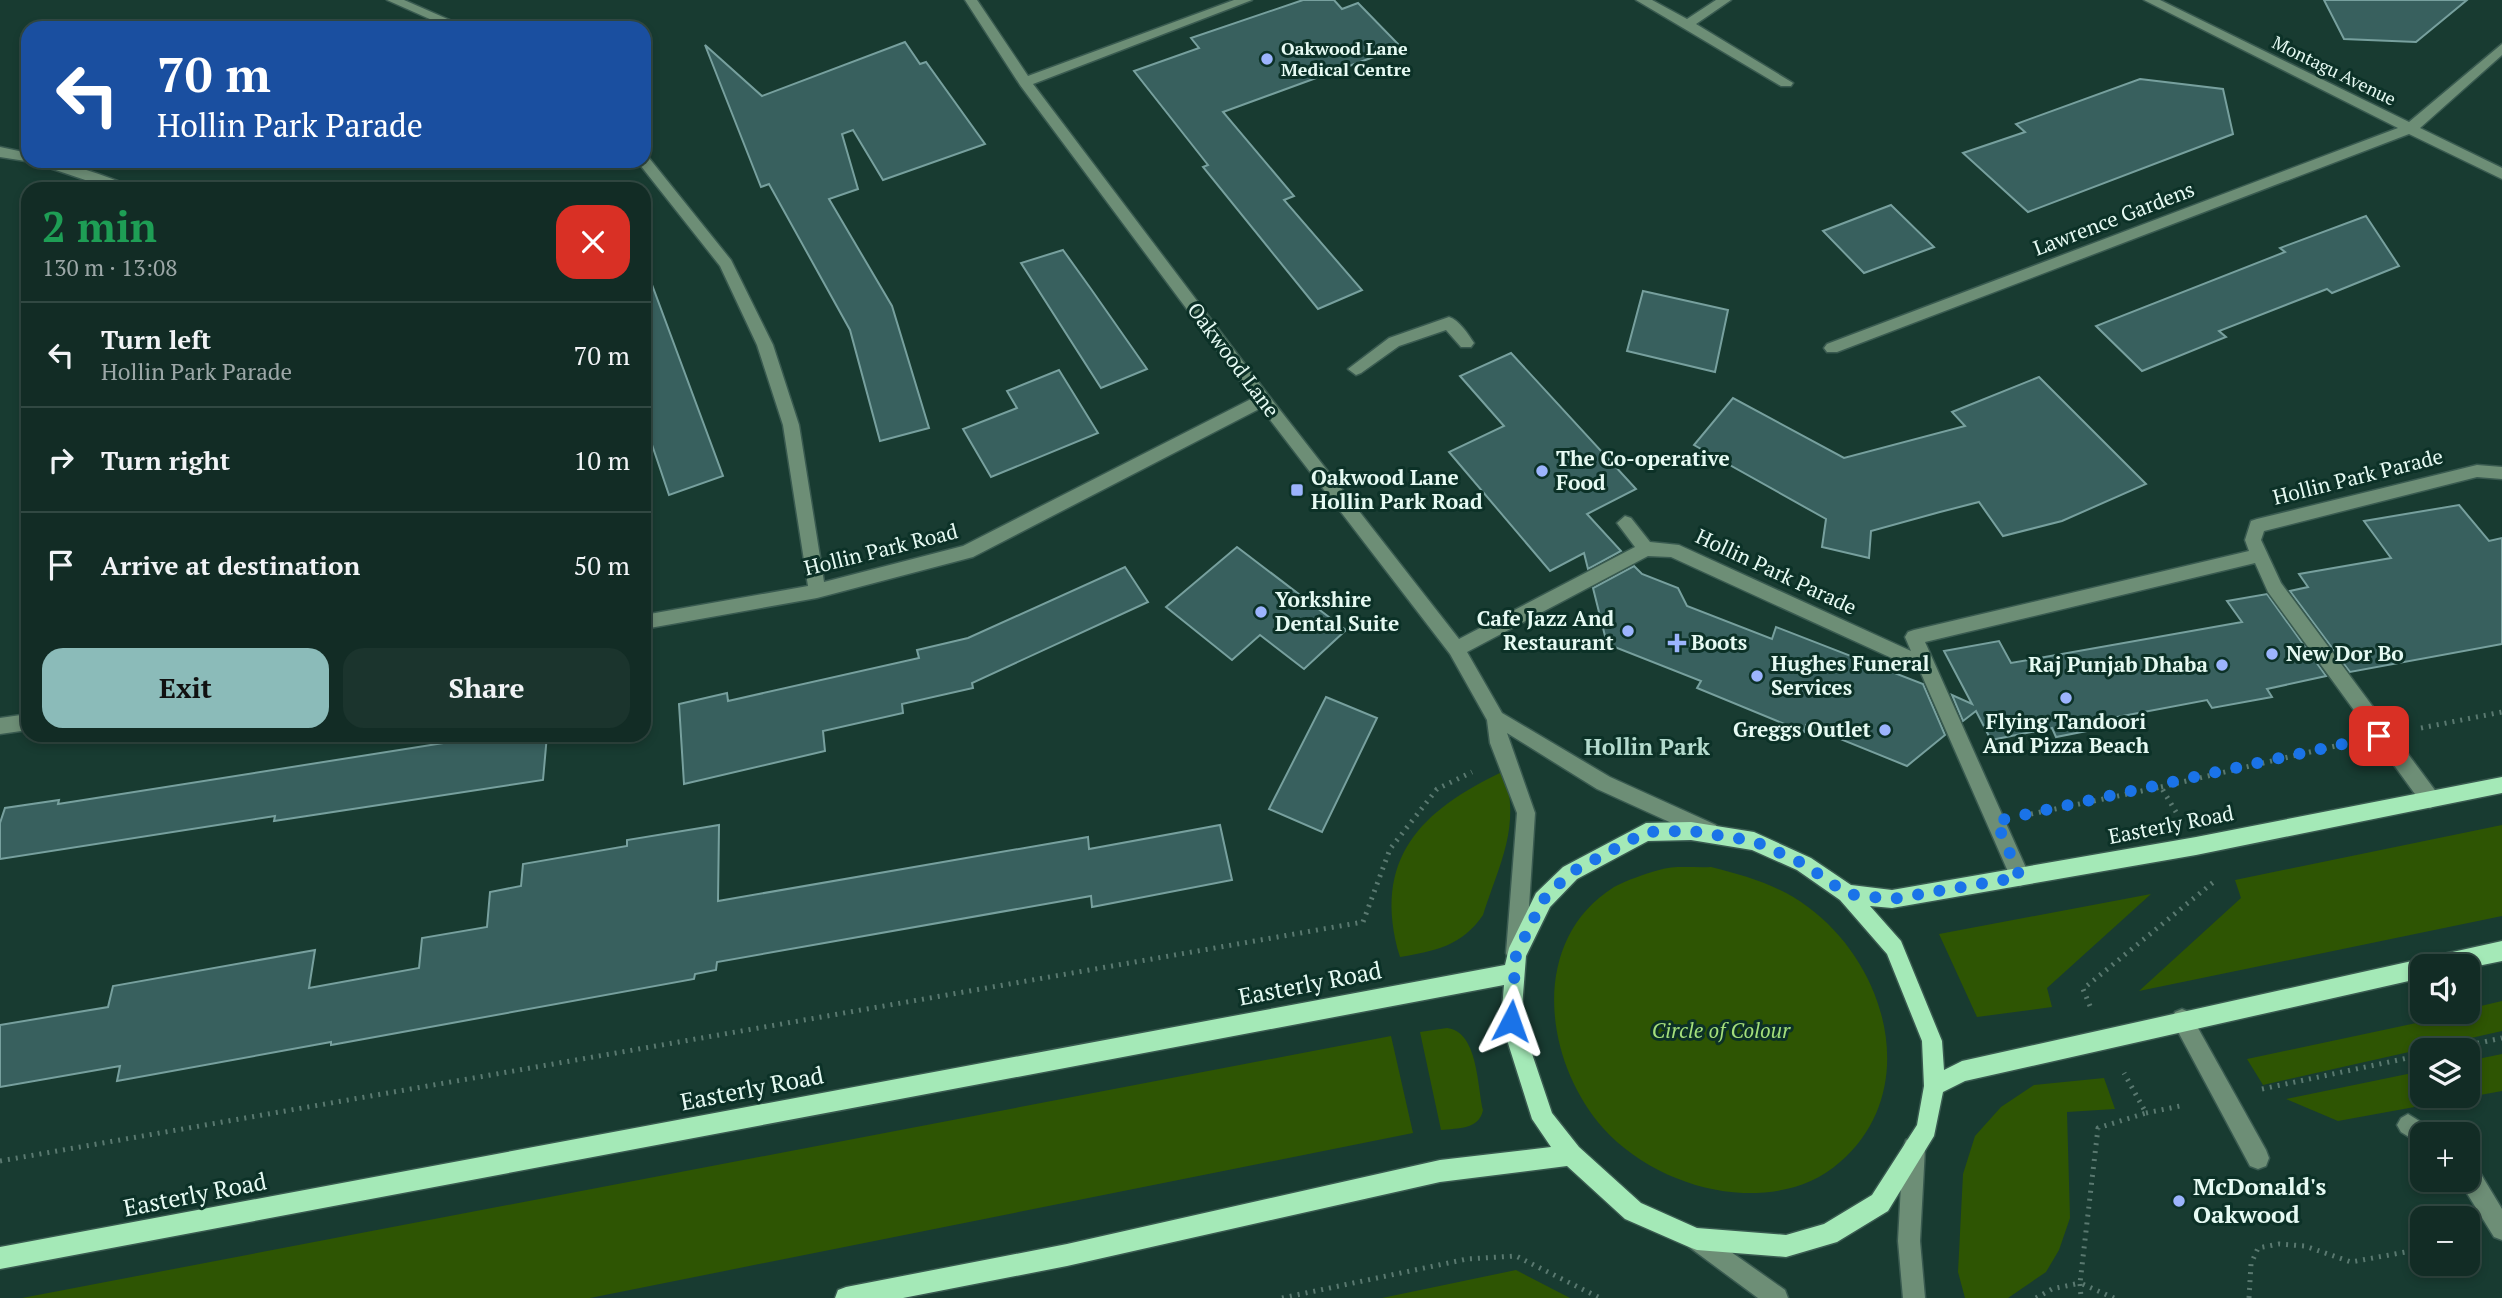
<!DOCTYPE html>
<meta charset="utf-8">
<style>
:root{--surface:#122c25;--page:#1b342d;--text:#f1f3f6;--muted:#9ca7a7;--line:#314842;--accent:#8bbbb9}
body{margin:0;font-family:"PT Serif",serif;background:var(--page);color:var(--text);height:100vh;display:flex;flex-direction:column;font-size:26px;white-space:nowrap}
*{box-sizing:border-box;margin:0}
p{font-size:23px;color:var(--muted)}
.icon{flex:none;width:38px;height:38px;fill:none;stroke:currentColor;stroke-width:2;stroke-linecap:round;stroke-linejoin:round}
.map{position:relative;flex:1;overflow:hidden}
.panel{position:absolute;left:21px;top:182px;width:630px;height:560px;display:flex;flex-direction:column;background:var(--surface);border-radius:21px;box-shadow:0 4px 10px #0003,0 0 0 2px var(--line)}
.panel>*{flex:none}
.hud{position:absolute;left:21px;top:21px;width:630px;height:147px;border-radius:21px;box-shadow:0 4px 10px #0003,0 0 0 2px var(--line);background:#1a4fa0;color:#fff;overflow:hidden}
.tools{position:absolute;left:2410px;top:954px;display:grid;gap:14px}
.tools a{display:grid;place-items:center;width:70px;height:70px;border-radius:14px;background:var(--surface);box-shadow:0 4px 10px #0003,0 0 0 2px var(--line);font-size:35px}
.pin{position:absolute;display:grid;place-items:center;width:60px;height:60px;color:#fff;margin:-30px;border-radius:14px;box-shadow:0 4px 10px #0006}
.me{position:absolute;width:77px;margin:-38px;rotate:4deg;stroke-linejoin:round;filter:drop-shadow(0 0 5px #0008)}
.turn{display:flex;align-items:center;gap:24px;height:147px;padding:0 21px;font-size:32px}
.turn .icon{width:91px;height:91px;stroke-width:2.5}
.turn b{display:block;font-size:49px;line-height:60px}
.round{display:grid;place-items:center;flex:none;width:74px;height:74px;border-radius:21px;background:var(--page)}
.headline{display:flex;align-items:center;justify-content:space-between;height:119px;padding:0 21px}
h1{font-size:42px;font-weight:800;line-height:52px;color:#1e9e55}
.primary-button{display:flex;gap:14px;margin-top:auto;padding:14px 21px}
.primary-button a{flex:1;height:80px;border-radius:21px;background:var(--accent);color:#111;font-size:28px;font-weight:800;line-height:80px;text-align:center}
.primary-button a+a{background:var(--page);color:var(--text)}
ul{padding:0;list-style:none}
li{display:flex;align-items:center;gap:21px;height:105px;padding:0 21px;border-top:2px solid var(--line)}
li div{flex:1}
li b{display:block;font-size:26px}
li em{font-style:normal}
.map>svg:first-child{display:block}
.green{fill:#2e5503}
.building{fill:#38605e;stroke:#77a09e;stroke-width:2}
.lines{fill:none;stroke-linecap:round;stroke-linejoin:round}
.minor-casing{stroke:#395a50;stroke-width:3}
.major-casing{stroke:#395a50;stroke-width:3}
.path{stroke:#5a7970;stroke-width:5;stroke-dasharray:2 6;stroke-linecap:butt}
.minor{fill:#6d8e76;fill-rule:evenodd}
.major{fill:#a4e9b7;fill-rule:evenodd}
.route{stroke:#1a73e8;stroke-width:12;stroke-dasharray:0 21.6}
.poi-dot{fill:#9cb4fd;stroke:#0c3127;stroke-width:2.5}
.labels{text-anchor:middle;stroke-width:6;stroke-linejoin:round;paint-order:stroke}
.far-poi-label{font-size:18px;font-weight:bold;fill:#e6faf3;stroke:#0c3127;text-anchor:start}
.far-street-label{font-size:18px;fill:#e6faf3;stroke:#0c3127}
.street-label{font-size:21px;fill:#e6faf3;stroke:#0c3127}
.poi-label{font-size:21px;font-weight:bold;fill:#e6faf3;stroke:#0c3127;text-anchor:start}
.park-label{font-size:21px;font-style:italic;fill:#a4df7b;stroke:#0c3127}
.neighbourhood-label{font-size:23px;font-weight:bold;fill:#b4dbce;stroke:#0c3127}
.near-street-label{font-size:24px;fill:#e6faf3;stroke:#0c3127}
.near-poi-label{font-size:24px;font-weight:bold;fill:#e6faf3;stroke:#0c3127;text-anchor:start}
</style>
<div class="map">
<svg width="2502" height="1298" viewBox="0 0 2502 1298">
<rect width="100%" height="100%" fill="#183b31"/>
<!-- green -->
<g class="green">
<path d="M1504 771C1521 827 1500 862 1483 915 1462 946 1435 951 1400 957 1371 859 1421 810 1504 771Z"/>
<polygon points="2502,825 2502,916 2139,991 2241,898 2235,880"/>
<path d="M1711 867C1746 876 1779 885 1808 907 1888 966 1922 1091 1840 1162 1813 1186 1779 1194 1743 1193 1693 1191 1638 1167 1603 1128 1544 1061 1528 941 1614 887 1627 880 1645 874 1659 870 1674 865 1695 868 1711 867Z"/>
<polygon points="2151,894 2047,988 2052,1007 1977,1017 1939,934"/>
<polygon points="2502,1001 2502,1031 2263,1085 2247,1059 2468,1012 2468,1009"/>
<path d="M1447 1028C1478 1032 1477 1084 1483 1110 1479 1130 1458 1128 1441 1130L1420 1032Z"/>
<polygon points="1391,1036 1413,1133 590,1298 22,1298"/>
<polygon points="2502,1054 2502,1091 2338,1121 2286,1099 2422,1071 2422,1096 2468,1096 2468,1061"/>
<polygon points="2104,1078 2115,1109 2067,1112 2070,1218 2059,1250 2046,1272 2008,1298 1965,1298 1958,1272 1963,1174 1975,1136 2001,1107 2034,1085"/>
<polygon points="1516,1270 1570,1298 1382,1298"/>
</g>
<!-- building -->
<g class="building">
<polygon points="1303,0 1334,0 1342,9 1358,3 1401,47 1223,112 1294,196 1284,200 1362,290 1318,309 1203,167 1208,165 1134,71 1199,48 1191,38"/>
<polygon points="2324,0 2467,0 2416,42 2344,39"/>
<polygon points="905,42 920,64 926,62 985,144 883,180 853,130 842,134 858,189 829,199 892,306 929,428 880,441 850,330 769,184 761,187 705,45 762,96"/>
<polygon points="2140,79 2223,89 2233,134 2028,212 1963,153 2025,132 2016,124"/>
<polygon points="1891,205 1934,247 1864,273 1823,231"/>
<polygon points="2366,216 2399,266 2332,293 2327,289 2219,331 2226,337 2142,371 2096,326 2285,252 2280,248"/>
<polygon points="1063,250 1091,289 1147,369 1101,388 1021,263"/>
<polygon points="644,274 648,274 723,476 669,495 644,421"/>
<polygon points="1643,291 1728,310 1715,372 1627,351"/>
<polygon points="1511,353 1636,489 1587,514 1621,551 1588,569 1584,553 1550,571 1449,452 1504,426 1460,376"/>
<polygon points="1059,370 1098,433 991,477 963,429 1017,408 1007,391"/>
<polygon points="2039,377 2146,484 2062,521 2003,536 1979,502 1940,512 1871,531 1869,558 1822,547 1826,519 1694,445 1733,398 1844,458 1965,426 1952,412"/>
<polygon points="2459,505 2489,541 2502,538 2502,644 2350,672 2290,591 2308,587 2299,574 2391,558 2364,521"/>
<polygon points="1237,547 1346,630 1304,669 1260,635 1232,660 1166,607"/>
<polygon points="1634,566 1642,574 1678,588 1687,606 1772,639 1776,627 1923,684 1945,735 1907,766 1806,725 1804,732 1697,688 1701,681 1607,644 1593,588"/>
<polygon points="1125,567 1148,602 972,683 973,688 902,704 903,713 823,731 825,751 684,784 679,704 727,693 728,701 919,658 917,650 968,638"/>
<polygon points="2267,594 2326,676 2267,689 2272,697 2212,708 2207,700 2112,718 2117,725 2056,737 2052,728 1991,740 1976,711 1963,721 1952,695 1972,704 1944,651 1999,641 2011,663 2242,622 2227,601"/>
<polygon points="1326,697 1377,718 1322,832 1269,809"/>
<polygon points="494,735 547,735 543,780 274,821 275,816 0,859 0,823 5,808 59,800 58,804"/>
<polygon points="719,825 718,901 1088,837 1089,849 1220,825 1232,880 1092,907 1091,896 717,962 716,970 695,974 694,979 331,1045 331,1042 117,1081 120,1066 0,1087 0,1025 108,1007 113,986 315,950 309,988 419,968 422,938 487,927 490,892 521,886 523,864 627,846 627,840"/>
</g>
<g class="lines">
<!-- minor casing -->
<g class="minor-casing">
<g id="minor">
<polygon points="387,0 404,0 468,28 450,28"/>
<polygon points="965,0 977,0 1028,76 1234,0 1252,0 1033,84 1269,396 1459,639 1635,547 1617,523 1625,516 1631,518 1650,542 1679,545 1911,651 1905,637 1908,632 1914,630 2249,551 2245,540 2251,521 2257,519 2477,465 2502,467 2502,479 2477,477 2264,531 2261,540 2281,583 2437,793 2439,799 2437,805 2430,808 2423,805 2268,592 2255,563 1925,642 2030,877 2027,883 2020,886 2013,883 1920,671 1671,557 1648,556 1467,652 1502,713 1610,777 1716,825 1718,831 1716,837 1709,840 1597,789 1507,733 1535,813 1526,953 1523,960 1516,963 1509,960 1506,953 1517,813 1490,743 1487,720 1450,654 1261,408 973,557 817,598 644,629 644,615 808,586 783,425 757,345 720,266 637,161 644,161 644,156 649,158 731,260 773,345 799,425 824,582 963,546 1253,398 1020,85"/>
<polygon points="1636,0 1652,0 1687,19 1716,0 1731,0 1696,24 1793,83 1791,86 1781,86"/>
<polygon points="2144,0 2160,0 2409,122 2502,44 2502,55 2420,128 2502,168 2502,179 2409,134 1837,352 1827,352 1824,348 1827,344 2398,128"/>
<path d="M0 147 28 153V161C65 161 96 172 130 186L132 189H112L32 162 0 157Z"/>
<path d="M1449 317C1459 320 1468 334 1474 343L1471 347H1461L1446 330 1399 346 1361 373 1356 375 1348 369 1389 338Z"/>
<polygon points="28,714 28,730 0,734 0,718"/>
<polygon points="2182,1009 2189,1012 2266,1150 2269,1158 2266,1166 2258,1169 2250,1166 2175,1026 2172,1019 2175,1012"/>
<polygon points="2408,1114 2429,1127 2433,1134 2422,1134 2422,1145 2401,1132 2397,1125 2401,1118"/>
<polygon points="1914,1137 1922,1140 1925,1148 1920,1241 1925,1298 1903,1298 1898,1241 1903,1148 1906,1140"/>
<polygon points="2468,1163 2476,1166 2502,1209 2502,1240 2494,1237 2460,1182 2460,1180 2468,1180"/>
<polygon points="1697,1228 1785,1290 1788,1298 1758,1298 1689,1247 1686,1239 1689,1231"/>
</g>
</g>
<!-- major casing -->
<g class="major-casing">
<path id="major" d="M2502 777V793L2196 855 1892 908 1870 906 1901 941 1942 1041 1944 1070 1962 1061 2502 941V961L2468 968V966H2422V978L1965 1081 1943 1092 1934 1136 1888 1211 1837 1242 1786 1257 1697 1250 1689 1247 1625 1219 1567 1166 1440 1182 1067 1266 903 1298H835L838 1290 846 1287 1067 1244 1440 1160 1551 1147 1532 1119 1501 1021 1504 985 0 1269V1247L1505 965 1509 948 1536 893 1563 867 1646 823 1691 822 1754 832 1811 858 1851 885 1892 890 2196 837ZM1691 840 1752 850 1797 870 1840 900 1887 954 1922 1041 1924 1086 1917 1125 1872 1195 1824 1224 1786 1235 1697 1228 1641 1203 1579 1147 1552 1113 1521 1021 1526 956 1550 907 1577 879 1648 841Z"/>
</g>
<!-- path -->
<g class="path">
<polyline points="2421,728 2502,712"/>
<polyline points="2161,787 2344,744"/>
<polyline points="2031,814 2161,787 2176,812"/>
<polyline points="2090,1006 2083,989 2216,880"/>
<polyline points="2446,1050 2502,1038"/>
<polyline points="2262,1089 2422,1055"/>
<polyline points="2146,1113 2185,1105"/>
<polyline points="0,1161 1363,922 1390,849 1437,789 1472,772"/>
<polyline points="1282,1298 1467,1259 1516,1256 1600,1298"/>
<polyline points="2036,1298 2052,1289 2080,1283 2081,1298"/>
<polyline points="2114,1298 2080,1283 2098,1128 2146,1113 2124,1073"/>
<polyline points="2249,1298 2251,1264 2258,1248 2279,1244 2305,1246 2351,1262 2422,1249"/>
</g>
<!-- minor -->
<use href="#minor" class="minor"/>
<!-- major -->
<use href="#major" class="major"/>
</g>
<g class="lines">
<!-- route -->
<polyline class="route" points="1511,1021 1516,955 1543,900 1570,873 1646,832 1691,831 1754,841 1804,864 1847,894 1892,899 2020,877 1996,821 2379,736"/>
</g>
<!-- markers -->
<g class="poi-dot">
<circle cx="1267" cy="59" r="7"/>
<circle cx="1542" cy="471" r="7"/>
<rect x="1290" y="483" width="14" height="14" rx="3.5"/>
<circle cx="1261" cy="612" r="7"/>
<circle cx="1628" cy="631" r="7"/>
<path d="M1673.5 632.5h7v7h7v7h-7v7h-7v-7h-7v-7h7z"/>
<circle cx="2272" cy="654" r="7"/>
<circle cx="2222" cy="665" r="7"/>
<circle cx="1757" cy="676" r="7"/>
<circle cx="2066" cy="698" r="7"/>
<circle cx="1885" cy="730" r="7"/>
<circle cx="2179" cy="1201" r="7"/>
</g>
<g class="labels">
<!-- far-poi labels -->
<g class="far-poi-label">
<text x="1281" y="55">Oakwood Lane<tspan x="1281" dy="21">Medical Centre</tspan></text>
</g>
<!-- far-street labels -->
<g class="far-street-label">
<text transform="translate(2334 71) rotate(26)" y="6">Montagu Avenue</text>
</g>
<!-- street labels -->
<g class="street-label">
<text transform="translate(2114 219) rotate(-21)" y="7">Lawrence Gardens</text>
<text transform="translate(1233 360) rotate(53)" y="7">Oakwood Lane</text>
<text transform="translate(2358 477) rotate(-14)" y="7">Hollin Park Parade</text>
<text transform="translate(881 550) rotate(-14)" y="7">Hollin Park Road</text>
<text transform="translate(1776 572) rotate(25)" y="7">Hollin Park Parade</text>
<text transform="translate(2171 825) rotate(-11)" y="7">Easterly Road</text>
</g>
<!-- poi labels -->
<g class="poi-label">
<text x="1556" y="466">The Co-operative<tspan x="1556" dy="24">Food</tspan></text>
<text x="1311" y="485">Oakwood Lane<tspan x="1311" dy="24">Hollin Park Road</tspan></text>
<text x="1275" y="607">Yorkshire<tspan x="1275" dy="24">Dental Suite</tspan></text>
<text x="1614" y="626" text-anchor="end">Cafe Jazz And<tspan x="1614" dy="24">Restaurant</tspan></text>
<text x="1691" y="650">Boots</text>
<text x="2286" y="661">New Dor Bo</text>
<text x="1771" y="671">Hughes Funeral<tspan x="1771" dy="24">Services</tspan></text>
<text x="2208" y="672" text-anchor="end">Raj Punjab Dhaba</text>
<text x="2066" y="729" text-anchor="middle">Flying Tandoori<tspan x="2066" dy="24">And Pizza Beach</tspan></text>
<text x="1871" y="737" text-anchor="end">Greggs Outlet</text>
</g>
<!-- park labels -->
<g class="park-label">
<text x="1721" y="1038">Circle of Colour</text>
</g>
<!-- neighbourhood labels -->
<g class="neighbourhood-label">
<text x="1647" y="755">Hollin Park</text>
</g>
<!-- near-street labels -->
<g class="near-street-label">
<text transform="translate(1310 984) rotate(-11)" y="8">Easterly Road</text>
<text transform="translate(752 1089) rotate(-11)" y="8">Easterly Road</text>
<text transform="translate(195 1195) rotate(-11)" y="8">Easterly Road</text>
</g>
<!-- near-poi labels -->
<g class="near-poi-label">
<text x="2193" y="1195">McDonald's<tspan x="2193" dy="28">Oakwood</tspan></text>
</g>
</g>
</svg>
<div class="tools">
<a><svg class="icon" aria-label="sound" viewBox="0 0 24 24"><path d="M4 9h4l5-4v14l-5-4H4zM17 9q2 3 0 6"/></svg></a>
<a><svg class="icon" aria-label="layers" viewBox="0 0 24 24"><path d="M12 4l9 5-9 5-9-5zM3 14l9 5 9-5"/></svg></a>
<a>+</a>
<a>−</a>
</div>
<div class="pin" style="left:2379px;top:736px;background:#d93025"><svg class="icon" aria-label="arrive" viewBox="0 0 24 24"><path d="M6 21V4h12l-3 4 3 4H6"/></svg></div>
<svg class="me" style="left:1511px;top:1021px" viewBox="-20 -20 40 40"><path d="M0-17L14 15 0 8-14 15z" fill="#1a73e8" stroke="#fff" stroke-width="4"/></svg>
<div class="hud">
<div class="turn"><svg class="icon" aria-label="left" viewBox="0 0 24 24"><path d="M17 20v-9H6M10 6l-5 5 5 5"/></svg><div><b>70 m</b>Hollin Park Parade</div></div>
</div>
<section class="panel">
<div class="headline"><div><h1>2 min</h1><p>130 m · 13:08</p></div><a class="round" style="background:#d93025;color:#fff"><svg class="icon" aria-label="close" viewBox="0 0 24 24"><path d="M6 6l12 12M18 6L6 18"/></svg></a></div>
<ul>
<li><svg class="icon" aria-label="left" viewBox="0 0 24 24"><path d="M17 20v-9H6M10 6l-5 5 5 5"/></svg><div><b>Turn left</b><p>Hollin Park Parade</p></div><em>70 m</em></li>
<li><svg class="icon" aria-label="right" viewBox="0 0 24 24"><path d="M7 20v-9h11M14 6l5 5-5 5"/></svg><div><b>Turn right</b></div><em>10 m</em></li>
<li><svg class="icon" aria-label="arrive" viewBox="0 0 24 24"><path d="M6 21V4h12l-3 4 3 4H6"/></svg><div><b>Arrive at destination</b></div><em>50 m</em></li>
</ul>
<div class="primary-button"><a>Exit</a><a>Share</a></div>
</section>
</div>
